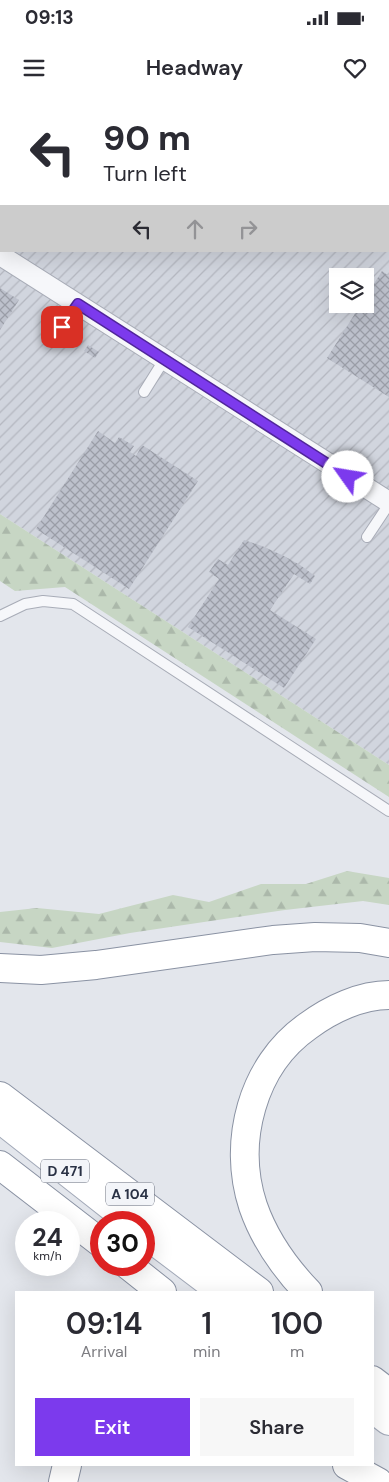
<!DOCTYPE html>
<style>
:root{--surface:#fff;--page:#f7f7f7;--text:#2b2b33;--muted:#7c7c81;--accent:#7c3aed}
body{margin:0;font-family:"DM Sans",sans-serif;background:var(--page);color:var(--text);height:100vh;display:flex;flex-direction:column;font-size:19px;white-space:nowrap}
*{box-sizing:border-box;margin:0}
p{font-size:16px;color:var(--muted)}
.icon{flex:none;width:28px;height:28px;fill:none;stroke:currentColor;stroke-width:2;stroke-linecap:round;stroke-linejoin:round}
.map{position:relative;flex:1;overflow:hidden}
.drawer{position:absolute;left:15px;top:1191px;width:359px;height:175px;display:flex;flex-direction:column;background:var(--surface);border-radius:0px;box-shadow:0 5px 20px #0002}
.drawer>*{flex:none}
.banner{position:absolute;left:0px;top:0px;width:390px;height:152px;box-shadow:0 5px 20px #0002;background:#fff;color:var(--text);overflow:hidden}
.fabs{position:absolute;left:329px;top:168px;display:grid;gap:10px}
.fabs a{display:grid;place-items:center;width:45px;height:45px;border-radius:0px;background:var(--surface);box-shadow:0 5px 20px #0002;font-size:25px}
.speed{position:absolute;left:15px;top:1111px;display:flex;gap:10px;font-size:25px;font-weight:700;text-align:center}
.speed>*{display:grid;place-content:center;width:65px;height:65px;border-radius:50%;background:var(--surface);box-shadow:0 5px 20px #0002;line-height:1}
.speed small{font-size:12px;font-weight:400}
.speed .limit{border:8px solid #d22;background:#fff;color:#111}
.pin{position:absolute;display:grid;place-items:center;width:42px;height:42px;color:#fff;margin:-21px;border-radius:10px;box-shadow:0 2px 8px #0006}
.me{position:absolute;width:55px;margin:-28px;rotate:302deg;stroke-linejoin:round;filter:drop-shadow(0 0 4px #0008)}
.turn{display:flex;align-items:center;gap:18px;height:105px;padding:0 20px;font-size:22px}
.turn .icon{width:65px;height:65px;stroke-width:2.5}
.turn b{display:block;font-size:35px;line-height:42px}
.lanes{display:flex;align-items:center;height:48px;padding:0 20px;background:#0003;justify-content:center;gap:25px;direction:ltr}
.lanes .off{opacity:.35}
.eta{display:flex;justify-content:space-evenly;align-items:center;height:85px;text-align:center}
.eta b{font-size:30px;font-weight:600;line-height:35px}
.action{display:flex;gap:10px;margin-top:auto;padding:10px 20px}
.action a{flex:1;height:58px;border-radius:0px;background:var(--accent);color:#fff;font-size:20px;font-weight:600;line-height:58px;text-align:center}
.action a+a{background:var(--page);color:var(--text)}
.status{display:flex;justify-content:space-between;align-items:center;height:35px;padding:0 25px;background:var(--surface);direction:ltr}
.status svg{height:14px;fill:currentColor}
header{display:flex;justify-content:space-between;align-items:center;height:65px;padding:0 20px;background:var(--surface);font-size:22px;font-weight:600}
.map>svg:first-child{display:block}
.industrial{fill:url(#industrial-furrows);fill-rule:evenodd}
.forest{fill:url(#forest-firs)}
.building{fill:url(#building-cross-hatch)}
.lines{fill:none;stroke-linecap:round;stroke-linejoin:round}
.lane-casing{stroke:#a8acb7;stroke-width:12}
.street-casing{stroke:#a8acb7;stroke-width:22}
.secondary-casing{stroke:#a8acb7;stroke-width:30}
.primary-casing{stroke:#a2a9b8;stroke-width:30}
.highway-casing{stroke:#8a92a3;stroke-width:30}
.lane{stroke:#f6f7fa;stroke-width:10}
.street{stroke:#f6f7fa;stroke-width:20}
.secondary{stroke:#fff;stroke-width:28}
.primary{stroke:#fff;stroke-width:28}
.highway{stroke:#fff;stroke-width:28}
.route-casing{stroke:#51269a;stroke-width:12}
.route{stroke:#7c3aed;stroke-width:9}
.labels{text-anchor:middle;stroke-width:4.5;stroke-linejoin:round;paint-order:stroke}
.shield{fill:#f3f5f9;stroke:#666c7b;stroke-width:1}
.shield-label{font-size:14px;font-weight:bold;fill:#2a3245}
</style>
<div class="status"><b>09:13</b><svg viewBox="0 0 49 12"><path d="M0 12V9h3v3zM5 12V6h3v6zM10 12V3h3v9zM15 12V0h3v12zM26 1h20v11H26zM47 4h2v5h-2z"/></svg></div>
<header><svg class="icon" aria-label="menu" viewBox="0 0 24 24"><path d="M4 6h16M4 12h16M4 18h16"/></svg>Headway<svg class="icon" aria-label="heart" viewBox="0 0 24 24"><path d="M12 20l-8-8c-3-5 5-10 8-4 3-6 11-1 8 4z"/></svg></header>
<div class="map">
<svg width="389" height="1382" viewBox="0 0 389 1382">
<defs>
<pattern id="industrial-furrows" width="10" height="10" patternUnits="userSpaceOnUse" patternTransform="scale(1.25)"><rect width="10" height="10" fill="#d1d5de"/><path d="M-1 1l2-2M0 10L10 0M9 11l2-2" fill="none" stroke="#b4b7c0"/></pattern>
<pattern id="forest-firs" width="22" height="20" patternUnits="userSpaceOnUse" patternTransform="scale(1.25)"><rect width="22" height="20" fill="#c7d6c4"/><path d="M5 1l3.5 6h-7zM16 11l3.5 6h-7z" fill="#abb8aa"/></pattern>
<pattern id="building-cross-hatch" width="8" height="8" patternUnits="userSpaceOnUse" patternTransform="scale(1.25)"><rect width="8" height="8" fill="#bdc1cc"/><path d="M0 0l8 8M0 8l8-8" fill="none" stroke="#9a9da7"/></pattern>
</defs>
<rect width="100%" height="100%" fill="#e3e6ec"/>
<!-- industrial -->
<path class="industrial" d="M0 18H1V151H389V143V665L0 414ZM338 176H365V204H338Z"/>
<!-- forest -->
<g class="forest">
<polygon points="0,414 389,665 389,697 65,487 15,491 0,481"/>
<polygon points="347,771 389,778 389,805 363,801 285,810 130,833 52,848 0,842 0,812 37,808 99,814 173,795 209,802 261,784 306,784"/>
</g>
<!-- building -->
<g class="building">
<polygon points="382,171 389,176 389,297 327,258 361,204 365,204 365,198"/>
<polygon points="0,188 19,200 0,230"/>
<polygon points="88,245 99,252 95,258 84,251"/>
<polygon points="98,331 115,343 119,337 134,346 130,352 136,356 142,345 198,381 129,489 36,429"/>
<polygon points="244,440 262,446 284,456 300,465 315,476 310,484 294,474 270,510 316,539 284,588 188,527 219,479 209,472 218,459 228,465"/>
</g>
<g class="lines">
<!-- lane casing -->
<g class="lane-casing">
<g id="lane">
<polyline points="54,239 77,204"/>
<polyline points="144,292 164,260"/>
<polyline points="367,437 389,404"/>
<polyline points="0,516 25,504 43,501 73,504 389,711"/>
</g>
</g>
<!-- street casing -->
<g class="street-casing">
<polyline id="street" points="0,155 389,402"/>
</g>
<!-- secondary casing -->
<g class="secondary-casing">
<polyline id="secondary" points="176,0 180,1"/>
</g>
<!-- primary casing -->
<g class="primary-casing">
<g id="primary">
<polyline points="0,1019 131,1122"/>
<polyline points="144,1133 222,1192"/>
<polyline points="372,1308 389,1321"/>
</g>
</g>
<!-- highway casing -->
<g class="highway-casing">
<g id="highway">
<polyline points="0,868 41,870 96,865 273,840 315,837 360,838 389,843"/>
<polyline points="0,996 259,1192"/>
<polyline points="0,1065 101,1143"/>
<polyline points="128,1165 162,1192"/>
<path d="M308 1192C285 1168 264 1138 253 1106 232 1042 252 965 308 926 331 909 361 895 389 895"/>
<polyline points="372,1280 389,1293"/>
<polyline points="347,1365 378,1382"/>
<polyline points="63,1382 67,1365"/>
</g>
</g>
<!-- lane -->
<use href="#lane" class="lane"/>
<!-- street -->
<use href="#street" class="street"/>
<!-- secondary -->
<use href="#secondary" class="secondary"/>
<!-- primary -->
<use href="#primary" class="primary"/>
<!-- highway -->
<use href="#highway" class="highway"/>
</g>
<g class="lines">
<!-- route casing -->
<g class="route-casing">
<polyline id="route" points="62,227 78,204 348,377"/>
</g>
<!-- route -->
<use href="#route" class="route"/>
</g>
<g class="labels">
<!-- shield labels -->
<g class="shield">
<rect x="41" y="1059.5" width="48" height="23" rx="4"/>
<rect x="106" y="1082.5" width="48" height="23" rx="4"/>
</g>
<g class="shield-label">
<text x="65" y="1076">D 471</text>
<text x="130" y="1099">A 104</text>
</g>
</g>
</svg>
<div class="fabs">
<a><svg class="icon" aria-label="layers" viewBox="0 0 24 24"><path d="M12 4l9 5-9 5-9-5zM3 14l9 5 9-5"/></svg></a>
</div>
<div class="speed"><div>24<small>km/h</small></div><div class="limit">30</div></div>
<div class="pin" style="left:62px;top:227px;background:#d93025"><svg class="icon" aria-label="arrive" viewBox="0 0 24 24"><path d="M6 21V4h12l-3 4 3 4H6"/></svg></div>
<svg class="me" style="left:348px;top:377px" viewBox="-20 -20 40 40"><circle r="19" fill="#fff"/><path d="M0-13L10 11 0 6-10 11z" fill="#7c3aed"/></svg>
<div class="banner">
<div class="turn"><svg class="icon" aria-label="left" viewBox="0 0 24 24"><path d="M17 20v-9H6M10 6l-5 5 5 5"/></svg><div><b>90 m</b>Turn left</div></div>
<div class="lanes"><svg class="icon" aria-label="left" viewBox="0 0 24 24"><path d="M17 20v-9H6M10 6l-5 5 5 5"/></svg><svg class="icon off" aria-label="ahead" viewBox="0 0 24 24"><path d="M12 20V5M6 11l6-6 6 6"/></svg><svg class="icon off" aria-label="right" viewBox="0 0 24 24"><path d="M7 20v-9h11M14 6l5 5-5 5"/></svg></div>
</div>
<section class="drawer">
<div class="eta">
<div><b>09:14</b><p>Arrival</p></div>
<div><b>1</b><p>min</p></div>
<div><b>100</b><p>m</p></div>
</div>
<div class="action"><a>Exit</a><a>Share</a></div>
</section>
</div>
